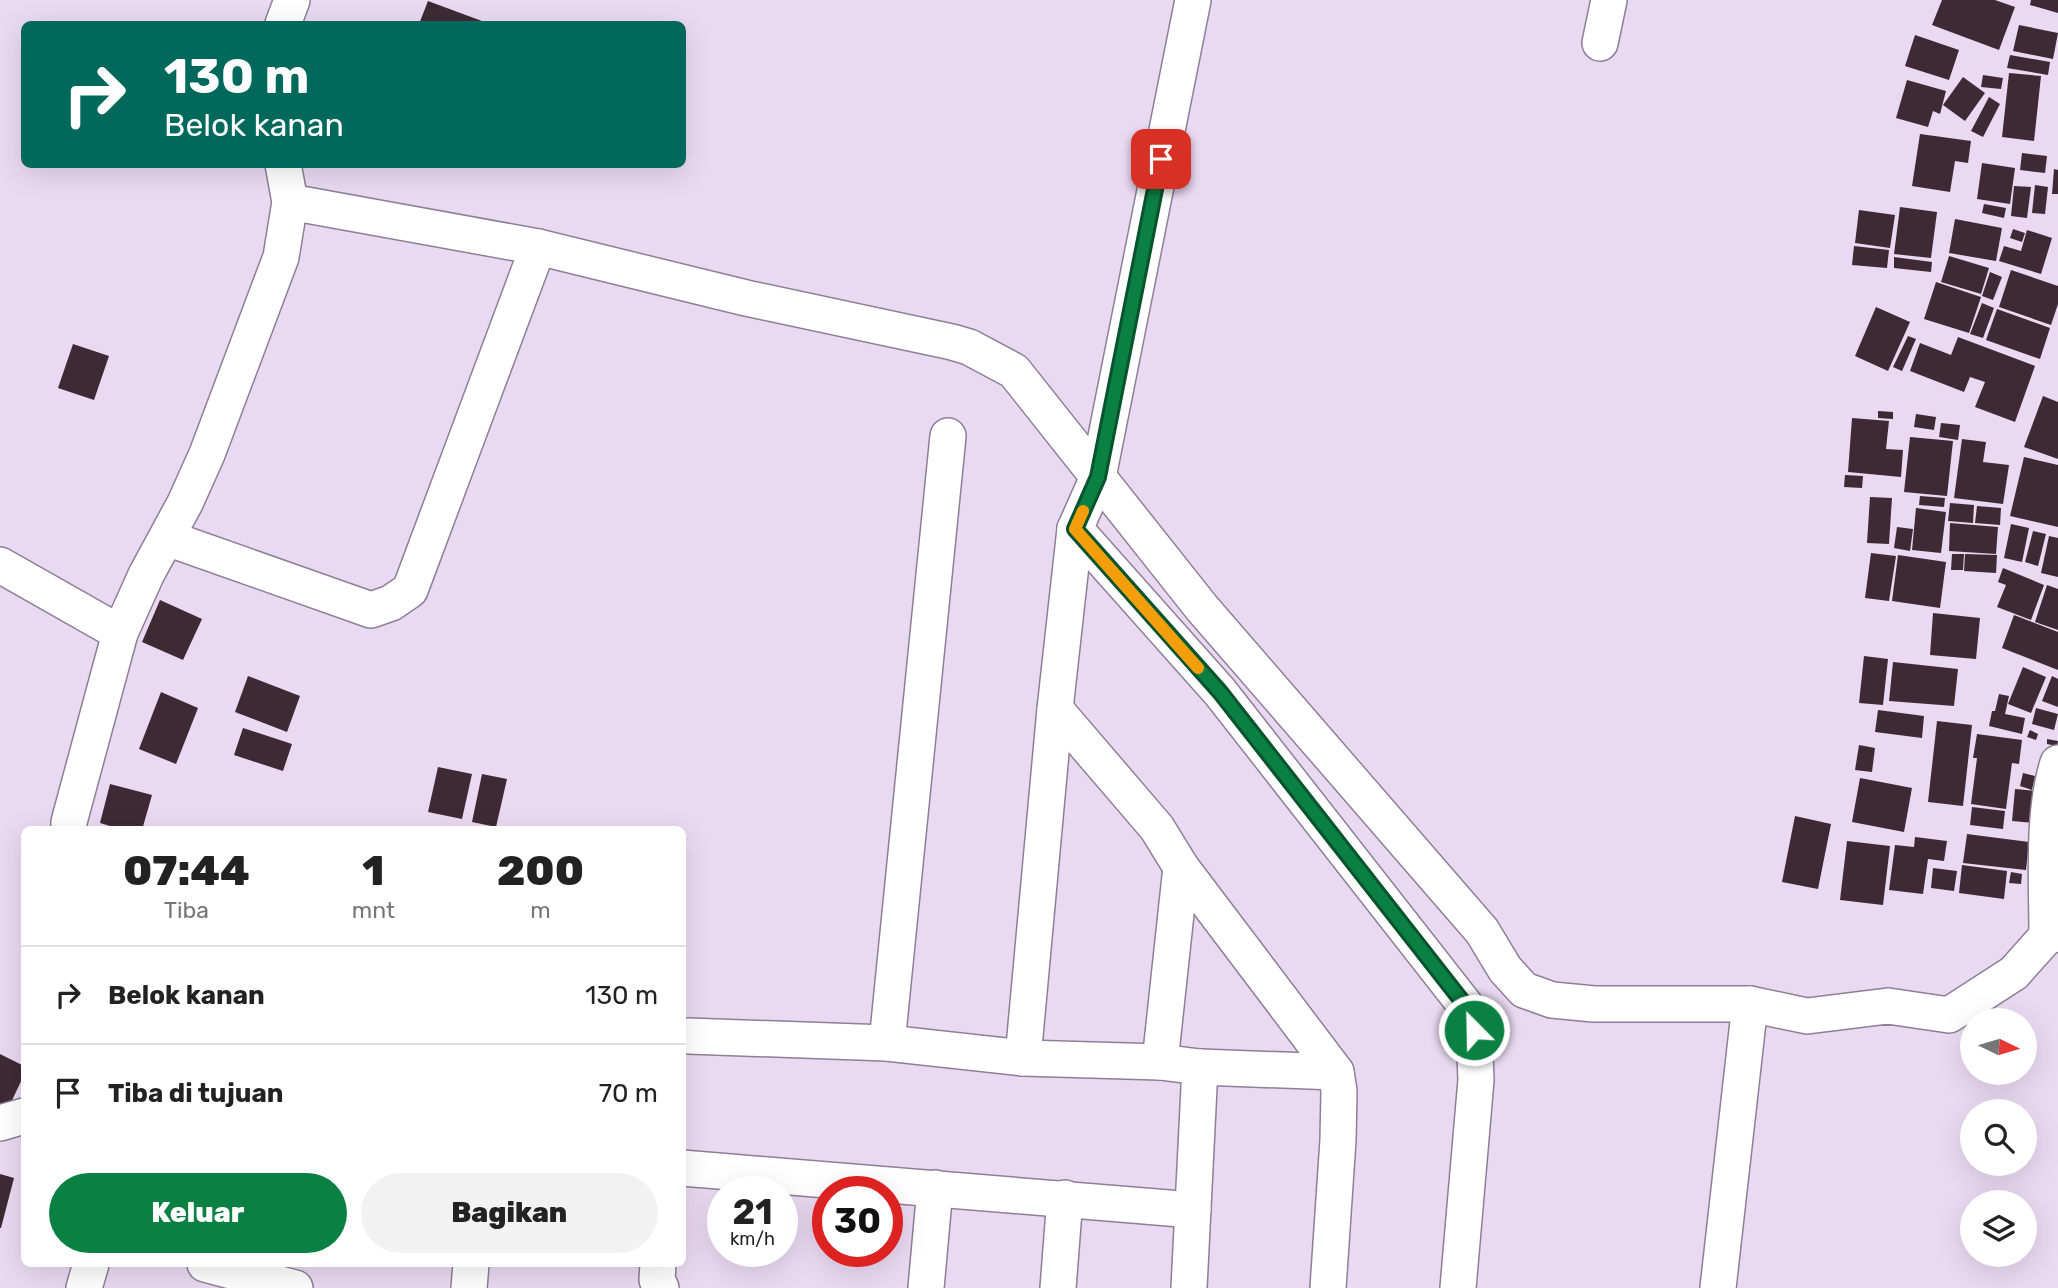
<!DOCTYPE html>
<html lang="id">
<style>
:root{--surface:#fff;--page:#f2f2f2;--text:#222;--muted:#767676;--line:#e0e0e0;--accent:#0b8043}
body{margin:0;font-family:Rubik,sans-serif;background:var(--page);color:var(--text);height:100vh;display:flex;flex-direction:column;font-size:26px;white-space:nowrap}
*{box-sizing:border-box;margin:0}
p{font-size:23px;color:var(--muted)}
.icon{flex:none;width:38px;height:38px;fill:none;stroke:currentColor;stroke-width:2;stroke-linecap:round;stroke-linejoin:round}
.map{position:relative;flex:1;overflow:hidden}
.side{position:absolute;left:21px;top:826px;width:665px;height:441px;display:flex;flex-direction:column;background:var(--surface);border-radius:10px;box-shadow:0 7px 28px #0002}
.side>*{flex:none}
.hud{position:absolute;left:21px;top:21px;width:665px;height:147px;border-radius:10px;box-shadow:0 7px 28px #0002;background:#00695c;color:#fff;overflow:hidden}
.needle{width:46px;rotate:95deg}
.controls{position:absolute;left:1960px;top:1008px;display:grid;gap:14px}
.controls a{display:grid;place-items:center;width:77px;height:77px;border-radius:50%;background:var(--surface);box-shadow:0 7px 28px #0002;font-size:35px}
.speed{position:absolute;left:707px;top:1176px;display:flex;gap:14px;font-size:35px;font-weight:700;text-align:center}
.speed>*{display:grid;place-content:center;width:91px;height:91px;border-radius:50%;background:var(--surface);box-shadow:0 7px 28px #0002;line-height:1}
.speed small{font-size:18px;font-weight:400}
.speed .limit{border:10px solid #d22;background:#fff;color:#111}
.pin{position:absolute;display:grid;place-items:center;width:60px;height:60px;color:#fff;margin:-30px;border-radius:14px;box-shadow:0 4px 10px #0006}
.me{position:absolute;width:77px;margin:-38px;rotate:337deg;stroke-linejoin:round;filter:drop-shadow(0 0 5px #0008)}
.turn{display:flex;align-items:center;gap:24px;height:147px;padding:0 28px;font-size:32px}
.turn .icon{width:91px;height:91px;stroke-width:2.5}
.turn b{display:block;font-size:49px;line-height:60px}
.eta{display:flex;justify-content:space-evenly;align-items:center;height:119px;text-align:center}
.eta b{font-size:42px;font-weight:800;line-height:49px}
.button{display:flex;gap:14px;margin-top:auto;padding:14px 28px}
.button a{flex:1;height:80px;border-radius:42px;background:var(--accent);color:#fff;font-size:28px;font-weight:800;line-height:80px;text-align:center}
.button a+a{background:var(--page);color:var(--text)}
ul{padding:0;list-style:none}
li{display:flex;align-items:center;gap:21px;height:98px;padding:0 28px;border-top:2px solid var(--line)}
li div{flex:1}
li b{display:block;font-size:26px}
li em{font-style:normal}
.map>svg:first-child{display:block}
.building{fill:#3f2935}
.lines{fill:none;stroke-linecap:round;stroke-linejoin:round}
.minor-casing{stroke:#8e7f95;stroke-width:38}
.minor{stroke:#fff;stroke-width:35}
.route-casing{stroke:#07532c;stroke-width:18}
.route{stroke:#0b8043;stroke-width:12}
.slow{stroke:#f59e0b;stroke-width:12}
</style>
<div class="map">
<svg width="2058" height="1288" viewBox="0 0 2058 1288">
<rect width="100%" height="100%" fill="#ead9f2"/>
<!-- building -->
<g class="building">
<polygon points="1942,0 1995,0 2015,7 1999,50 1932,25"/>
<polygon points="2031,0 2058,0 2058,13 2030,5"/>
<polygon points="428,1 490,24 419,24"/>
<polygon points="2019,25 2058,33 2053,59 2013,51"/>
<polygon points="1915,35 1959,50 1949,80 1905,66"/>
<polygon points="2010,55 2050,62 2048,75 2007,68"/>
<polygon points="2009,73 2041,76 2034,141 2002,137"/>
<polygon points="1983,75 2003,78 2001,89 1981,87"/>
<polygon points="1963,77 1985,93 1965,121 1943,105"/>
<polygon points="1907,80 1946,91 1940,114 1933,111 1928,127 1896,118"/>
<polygon points="1989,97 2000,104 1983,137 1971,131"/>
<polygon points="1920,134 1971,141 1968,163 1955,161 1950,192 1912,186"/>
<polygon points="2022,153 2047,156 2045,173 2020,170"/>
<polygon points="1982,163 2015,168 2010,204 1977,199"/>
<polygon points="2054,169 2058,170 2058,194 2052,194"/>
<polygon points="2035,185 2048,187 2045,214 2032,213"/>
<polygon points="2014,186 2031,187 2027,218 2011,216"/>
<polygon points="1984,204 2006,208 2004,218 1982,213"/>
<polygon points="1900,207 1937,212 1931,258 1894,254"/>
<polygon points="1859,210 1895,215 1890,248 1855,243"/>
<polygon points="1955,219 2002,228 1996,261 1949,253"/>
<polygon points="2013,229 2025,233 2022,242 2010,238"/>
<polygon points="2027,230 2052,238 2041,274 1999,261 2004,246 2021,251"/>
<polygon points="1854,246 1889,250 1887,268 1852,265"/>
<polygon points="1949,256 1989,268 1981,294 1941,282"/>
<polygon points="1894,257 1932,262 1931,272 1894,268"/>
<polygon points="2011,270 2058,286 2058,304 2051,325 1999,307"/>
<polygon points="1990,272 2002,277 1993,300 1982,296"/>
<polygon points="1936,282 1981,297 1969,333 1924,319"/>
<polygon points="1982,303 1994,308 1983,338 1970,334"/>
<polygon points="1876,307 1910,322 1888,371 1855,356"/>
<polygon points="1997,309 2050,328 2040,359 1986,340"/>
<polygon points="1908,336 1916,339 1902,371 1893,367"/>
<polygon points="1958,337 2035,366 2015,422 1975,407 1985,382 1970,377 1964,392 1910,371 1920,343 1951,355"/>
<polygon points="73,344 109,356 94,400 58,388"/>
<polygon points="2043,396 2058,402 2058,459 2024,447"/>
<polygon points="1878,411 1893,412 1893,419 1878,418"/>
<polygon points="1916,414 1936,417 1934,430 1914,427"/>
<polygon points="1852,418 1889,421 1886,449 1903,450 1901,477 1848,472"/>
<polygon points="1941,423 1960,425 1958,440 1939,437"/>
<polygon points="1910,437 1953,441 1947,496 1904,492"/>
<polygon points="1962,439 1986,442 1983,462 2009,465 2003,504 1954,498"/>
<polygon points="2024,457 2058,465 2058,527 2010,516"/>
<polygon points="1845,475 1863,476 1862,488 1844,487"/>
<polygon points="1920,496 1945,498 1944,507 1919,505"/>
<polygon points="1870,497 1892,498 1889,544 1867,543"/>
<polygon points="1950,503 1974,505 1973,523 1948,521"/>
<polygon points="1977,506 2001,508 2000,525 1975,523"/>
<polygon points="1916,508 1946,512 1941,553 1912,550"/>
<polygon points="1950,523 1998,527 1996,554 1949,551"/>
<polygon points="2011,524 2029,528 2022,562 2004,558"/>
<polygon points="1897,527 1913,529 1910,551 1894,548"/>
<polygon points="2033,531 2046,534 2038,566 2025,562"/>
<polygon points="2049,536 2058,538 2058,577 2041,573"/>
<polygon points="1871,553 1896,556 1889,601 1865,598"/>
<polygon points="1952,554 1964,554 1963,570 1951,570"/>
<polygon points="1965,554 1997,555 1996,573 1964,571"/>
<polygon points="1898,555 1946,562 1940,608 1892,601"/>
<polygon points="2003,568 2044,585 2031,620 1997,607 2006,585 1998,582"/>
<polygon points="2047,585 2058,589 2058,630 2035,622"/>
<polygon points="160,600 202,619 183,660 142,642"/>
<polygon points="1933,613 1980,618 1976,659 1930,655"/>
<polygon points="2014,615 2058,632 2058,670 2002,648"/>
<polygon points="1864,656 1888,659 1883,705 1859,703"/>
<polygon points="1893,662 1958,669 1954,706 1889,701"/>
<polygon points="2023,667 2046,677 2031,713 2008,704"/>
<polygon points="248,676 300,696 287,732 235,712"/>
<polygon points="2052,676 2058,679 2058,707 2042,701"/>
<polygon points="161,692 198,708 176,764 139,749"/>
<polygon points="1999,694 2009,696 2005,714 2025,718 2022,734 1989,726 1992,711 1995,711"/>
<polygon points="2036,708 2058,714 2054,730 2032,724"/>
<polygon points="1878,710 1924,716 1922,738 1875,732"/>
<polygon points="1937,721 1972,725 1963,806 1928,802"/>
<polygon points="243,728 292,744 283,771 234,755"/>
<polygon points="2030,730 2038,734 2036,740 2027,737"/>
<polygon points="1977,734 2022,740 2019,764 2012,763 2006,809 1971,804 1977,758 1973,758"/>
<polygon points="2047,739 2058,741 2057,746 2047,744"/>
<polygon points="1859,745 1875,748 1872,772 1855,770"/>
<polygon points="438,767 472,774 462,819 428,812"/>
<polygon points="2023,773 2035,776 2032,790 2020,786"/>
<polygon points="482,774 507,779 496,827 472,822"/>
<polygon points="1860,778 1912,788 1904,832 1852,822"/>
<polygon points="110,784 152,795 142,830 123,830 100,823"/>
<polygon points="2015,789 2047,792 2044,824 2012,821"/>
<polygon points="1972,807 2005,811 2003,829 1970,825"/>
<polygon points="1795,816 1831,824 1818,889 1782,882"/>
<polygon points="1967,834 2029,842 2026,870 1963,863"/>
<polygon points="1915,837 1947,841 1944,861 1928,859 1923,894 1889,890 1895,845 1914,847"/>
<polygon points="1847,841 1890,846 1883,905 1840,900"/>
<polygon points="1962,865 2007,871 2004,899 1959,893"/>
<polygon points="1933,868 1957,871 1954,891 1931,888"/>
<polygon points="2011,872 2022,874 2021,884 2009,883"/>
<polygon points="0,1054 24,1066 24,1075 6,1113 0,1110"/>
<polygon points="0,1174 14,1178 1,1228 0,1228"/>
</g>
<g class="lines">
<!-- minor casing -->
<g class="minor-casing">
<g id="minor">
<polyline points="283,24 292,0"/>
<polyline points="1600,43 1609,0"/>
<polyline points="290,202 538,247 746,298 952,342 969,347 1014,371 1202,608 1482,931 1505,969 1524,990 1552,1000 1594,1004 1750,1004 1807,1016 1888,1006 1949,1015 2014,973 2047,936 2058,934"/>
<polyline points="1075,529 1220,692 1469,1010 1474,1030 1476,1080 1458,1288"/>
<polyline points="167,538 371,610 391,603 410,590 538,247"/>
<polyline points="0,565 120,633"/>
<polyline points="1055,709 1157,828 1181,867 1336,1072 1339,1091 1338,1140 1328,1288"/>
<polyline points="69,830 69,822 120,633 146,575 185,503 207,454 281,257 290,202 283,164"/>
<path d="M2047 936C2047 884 2042 812 2058 763"/>
<polyline points="688,1036 887,1043 1023,1058 1160,1062 1200,1067 1336,1072"/>
<polyline points="887,1043 948,436"/>
<polyline points="1023,1058 1055,709 1075,529 1098,477 1193,0"/>
<polyline points="1160,1062 1181,867"/>
<polyline points="0,1123 24,1116"/>
<polyline points="682,1168 1193,1210"/>
<polyline points="205,1264 295,1288"/>
<polyline points="658,1264 657,1280 661,1288"/>
<polyline points="84,1288 91,1264"/>
<polyline points="469,1288 471,1264"/>
<polyline points="926,1288 935,1188"/>
<polyline points="1058,1288 1065,1198"/>
<polyline points="1189,1288 1200,1067"/>
<polyline points="1718,1288 1750,1004"/>
</g>
</g>
<!-- minor -->
<use href="#minor" class="minor"/>
</g>
<g class="lines">
<!-- route casing -->
<g class="route-casing">
<polyline id="route" points="1161,159 1098,477 1075,529 1220,692 1469,1010 1474,1030"/>
</g>
<!-- route -->
<use href="#route" class="route"/>
<!-- slow -->
<polyline class="slow" points="1083,511 1075,529 1198,668"/>
</g>
</svg>
<div class="controls">
<a><svg class="needle" viewBox="-14 -14 28 28"><path d="M0-13l5 13h-10z" fill="#e53935"/><path d="M0 13l5-13h-10z" fill="#767676"/></svg></a>
<a><svg class="icon" aria-label="search" viewBox="0 0 24 24"><circle cx="10" cy="10" r="6"/><path d="M15 15l6 6"/></svg></a>
<a><svg class="icon" aria-label="layers" viewBox="0 0 24 24"><path d="M12 4l9 5-9 5-9-5zM3 14l9 5 9-5"/></svg></a>
</div>
<div class="speed"><div>21<small>km/h</small></div><div class="limit">30</div></div>
<div class="pin" style="left:1161px;top:159px;background:#d93025"><svg class="icon" aria-label="arrive" viewBox="0 0 24 24"><path d="M6 21V4h12l-3 4 3 4H6"/></svg></div>
<svg class="me" style="left:1474px;top:1030px" viewBox="-20 -20 40 40"><circle r="17" fill="#0b8043" stroke="#fff" stroke-width="3"/><path d="M0-11L8 9 0 5-8 9z" fill="#fff"/></svg>
<div class="hud">
<div class="turn"><svg class="icon" aria-label="right" viewBox="0 0 24 24"><path d="M7 20v-9h11M14 6l5 5-5 5"/></svg><div><b>130 m</b>Belok kanan</div></div>
</div>
<section class="side">
<div class="eta">
<div><b>07:44</b><p>Tiba</p></div>
<div><b>1</b><p>mnt</p></div>
<div><b>200</b><p>m</p></div>
</div>
<ul>
<li><svg class="icon" aria-label="right" viewBox="0 0 24 24"><path d="M7 20v-9h11M14 6l5 5-5 5"/></svg><div><b>Belok kanan</b></div><em>130 m</em></li>
<li><svg class="icon" aria-label="arrive" viewBox="0 0 24 24"><path d="M6 21V4h12l-3 4 3 4H6"/></svg><div><b>Tiba di tujuan</b></div><em>70 m</em></li>
</ul>
<div class="button"><a>Keluar</a><a>Bagikan</a></div>
</section>
</div>
